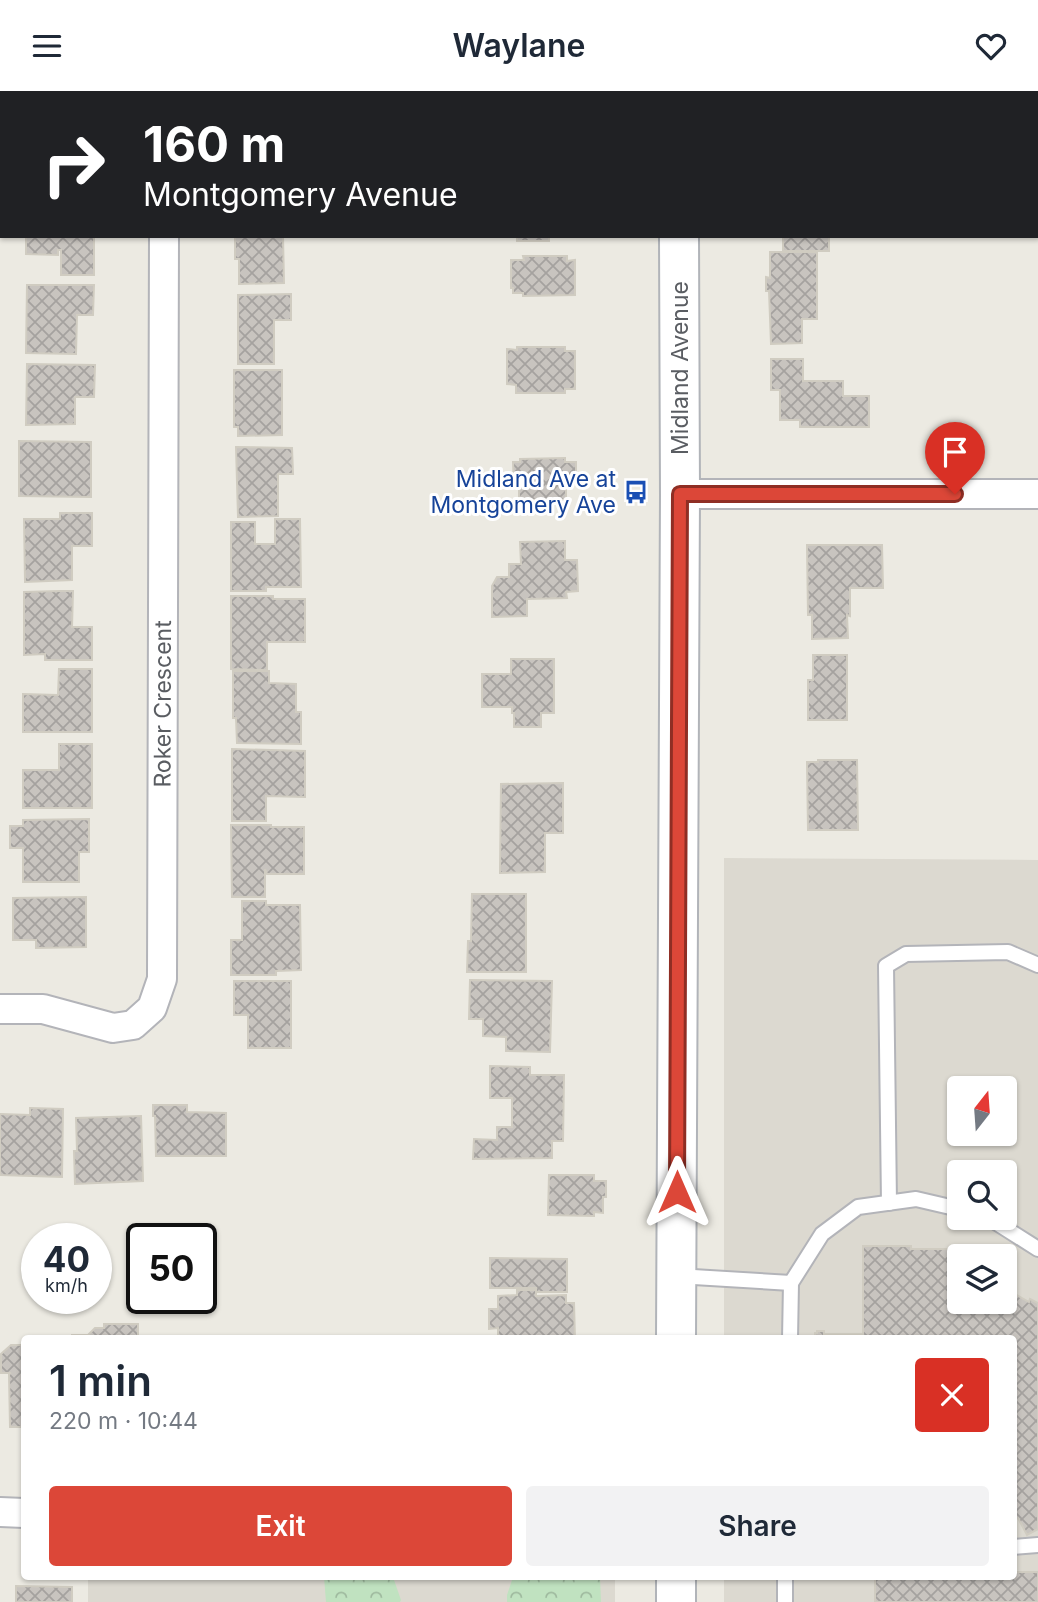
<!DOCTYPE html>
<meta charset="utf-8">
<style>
:root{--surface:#fff;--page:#f2f2f3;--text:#1f2937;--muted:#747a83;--accent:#dc4738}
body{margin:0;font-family:Inter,sans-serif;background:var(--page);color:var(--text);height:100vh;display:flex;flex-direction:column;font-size:26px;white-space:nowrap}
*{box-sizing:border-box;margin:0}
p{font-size:23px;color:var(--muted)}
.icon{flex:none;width:38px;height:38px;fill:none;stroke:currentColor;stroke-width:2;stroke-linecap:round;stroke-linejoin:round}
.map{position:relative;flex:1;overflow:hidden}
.side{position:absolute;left:21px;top:1244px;width:996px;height:245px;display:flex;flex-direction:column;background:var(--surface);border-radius:7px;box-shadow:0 2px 5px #0004}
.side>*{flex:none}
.guide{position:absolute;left:0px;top:0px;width:1040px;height:147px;box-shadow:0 2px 5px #0004;background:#202124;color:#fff;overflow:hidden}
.needle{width:46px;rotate:17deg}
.tools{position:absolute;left:947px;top:985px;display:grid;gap:14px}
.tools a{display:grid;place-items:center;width:70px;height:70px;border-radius:7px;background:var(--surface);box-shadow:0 2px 5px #0004;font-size:35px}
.speed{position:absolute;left:21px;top:1132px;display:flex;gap:14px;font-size:35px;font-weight:700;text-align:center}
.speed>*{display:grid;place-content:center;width:91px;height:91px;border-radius:50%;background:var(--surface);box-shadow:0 2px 5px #0004;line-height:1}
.speed small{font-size:18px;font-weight:400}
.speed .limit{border:4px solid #111;border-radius:10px;background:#fff;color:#111}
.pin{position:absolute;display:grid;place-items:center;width:60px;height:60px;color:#fff;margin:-72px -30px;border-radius:50% 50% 50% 0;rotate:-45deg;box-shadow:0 0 7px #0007}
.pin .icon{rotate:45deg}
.me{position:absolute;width:77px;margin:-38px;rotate:0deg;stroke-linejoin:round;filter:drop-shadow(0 0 5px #0008)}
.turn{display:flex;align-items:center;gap:24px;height:147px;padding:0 28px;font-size:32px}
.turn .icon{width:91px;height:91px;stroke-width:2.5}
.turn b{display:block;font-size:49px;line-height:60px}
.round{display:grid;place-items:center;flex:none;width:74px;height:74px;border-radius:7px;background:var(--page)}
.summary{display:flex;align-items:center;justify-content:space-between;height:119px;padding:0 28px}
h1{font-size:42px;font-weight:600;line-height:52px}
.action{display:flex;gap:14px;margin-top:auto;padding:14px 28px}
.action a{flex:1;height:80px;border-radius:7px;background:var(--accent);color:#fff;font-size:28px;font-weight:600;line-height:80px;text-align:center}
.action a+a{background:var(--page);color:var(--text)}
header{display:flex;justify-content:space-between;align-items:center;height:91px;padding:0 28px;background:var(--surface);font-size:32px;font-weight:600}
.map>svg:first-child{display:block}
.education{fill:#dcd9d0;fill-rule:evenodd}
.park{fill:url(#park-crowns)}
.building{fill:url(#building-cross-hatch);stroke:#d0ccc1;stroke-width:2}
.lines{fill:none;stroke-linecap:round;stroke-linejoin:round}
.lane-casing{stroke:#b3b4b9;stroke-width:18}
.street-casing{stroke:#b3b4b9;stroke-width:32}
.secondary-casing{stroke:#b1b4b9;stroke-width:42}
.lane{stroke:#fff;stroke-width:14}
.street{stroke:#fff;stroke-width:28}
.secondary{stroke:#fff;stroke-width:38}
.route-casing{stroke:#8f2e24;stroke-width:18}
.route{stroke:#dc4738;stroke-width:12}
.labels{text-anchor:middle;stroke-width:6;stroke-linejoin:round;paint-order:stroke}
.street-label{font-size:23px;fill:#5a5d62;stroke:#fff}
.transit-label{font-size:23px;fill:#164399;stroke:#fff;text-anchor:end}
</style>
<header><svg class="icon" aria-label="menu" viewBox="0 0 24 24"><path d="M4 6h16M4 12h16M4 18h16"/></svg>Waylane<svg class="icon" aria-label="heart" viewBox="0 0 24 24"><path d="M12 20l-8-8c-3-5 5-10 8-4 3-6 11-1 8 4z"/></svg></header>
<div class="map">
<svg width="1038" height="1511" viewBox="0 0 1038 1511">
<defs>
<pattern id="park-crowns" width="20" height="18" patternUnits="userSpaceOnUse" patternTransform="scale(1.75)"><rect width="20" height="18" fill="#c0e2c0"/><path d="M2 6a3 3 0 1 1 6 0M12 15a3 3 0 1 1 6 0" fill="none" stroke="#9fba9f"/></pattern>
<pattern id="building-cross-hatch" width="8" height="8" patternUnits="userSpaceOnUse" patternTransform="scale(1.75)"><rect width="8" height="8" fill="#c8c4bf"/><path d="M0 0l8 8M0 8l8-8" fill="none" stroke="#a5a29f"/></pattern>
</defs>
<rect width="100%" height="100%" fill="#eceae2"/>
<!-- education -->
<g class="education">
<path d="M724 767 1038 769V1511H724V1486H1013V1248H724ZM959 998H1004V1043H959ZM959 1082H1004V1127H959ZM959 1166H1004V1211H959Z"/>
<rect x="88" y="1486" width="527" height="25"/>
</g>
<!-- park -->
<g class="park">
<polygon points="324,1486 393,1486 401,1509 400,1511 326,1511"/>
<polygon points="513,1486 600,1486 601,1511 507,1511 507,1504"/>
</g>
<!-- building -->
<g class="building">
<rect x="19" y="0" width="74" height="2"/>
<polygon points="26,145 94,145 94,184 61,184 61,159 58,159 58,164 26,163"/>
<polygon points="235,145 283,145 284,192 239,193 239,168 235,168"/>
<rect x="517" y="145" width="32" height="5"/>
<rect x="783" y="145" width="46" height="15"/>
<polygon points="770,161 817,161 817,228 802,228 802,252 771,253 769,200 766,200 766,186 770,187"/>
<polygon points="523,165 567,165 567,170 575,169 575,204 523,205 523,202 513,202 513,197 511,197 511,169 524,169"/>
<polygon points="27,194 94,194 93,224 77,224 76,263 26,262"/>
<polygon points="291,203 291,229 274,229 274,273 238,273 238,204"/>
<polygon points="517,256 565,256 565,260 575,260 575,298 565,298 565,302 516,302 516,294 507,293 507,258 517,259"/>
<polygon points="771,268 803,268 803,290 843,290 843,305 869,305 869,336 800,336 800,329 780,329 780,299 771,299"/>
<polygon points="27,273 95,274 94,306 75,306 75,333 26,334"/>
<polygon points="234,279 282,279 282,344 238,345 238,336 234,336"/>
<polygon points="19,350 91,351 91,406 19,405"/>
<polygon points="236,356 292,357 293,383 278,383 278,425 238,426"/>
<polygon points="565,367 565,371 576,371 576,393 566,393 566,409 519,409 519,396 514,397 513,371 520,371 520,368"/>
<polygon points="60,422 92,422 92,455 72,455 72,489 25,491 24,428 60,428"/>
<polygon points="275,428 300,428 301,496 266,496 266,500 231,500 231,431 255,431 255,453 275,453"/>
<polygon points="565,450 565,469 577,469 578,500 566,501 567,507 527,508 527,525 492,526 492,495 497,486 509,486 509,473 521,473 520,451"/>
<polygon points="807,454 882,454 883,497 850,497 850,525 847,524 848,547 812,548 812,524 808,524"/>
<polygon points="60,500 73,500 72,536 92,536 92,569 45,569 45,563 24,564 24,501"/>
<polygon points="231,505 273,505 273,508 305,508 305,551 267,551 267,579 231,578"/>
<polygon points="813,564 847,564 847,629 808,629 808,589 813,589"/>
<polygon points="511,568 554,568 554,622 541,622 541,636 514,636 514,622 512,622 512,616 482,616 482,583 511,583"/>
<polygon points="59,578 92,578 92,641 23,641 23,603 58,604"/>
<polygon points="233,580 269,580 269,592 296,593 296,621 301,621 301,653 237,652 236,627 233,627"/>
<polygon points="59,653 92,653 92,717 23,717 23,679 59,679"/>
<polygon points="232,658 305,660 305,706 266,705 266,730 232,730"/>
<polygon points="818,669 857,669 858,739 808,739 807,671 818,671"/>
<polygon points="563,692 563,742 545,742 545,781 500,782 501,693"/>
<polygon points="89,728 89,761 79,761 79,791 23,791 23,757 10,757 10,735 23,735 23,729"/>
<polygon points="231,734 271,734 271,736 304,736 304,783 267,783 265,778 265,806 232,806"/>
<polygon points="472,803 526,803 526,881 467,881 468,850 471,850"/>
<polygon points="86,806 86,856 36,857 36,849 13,849 13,807"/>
<polygon points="242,810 266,810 266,814 300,814 301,879 276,880 276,884 231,884 231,849 242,849"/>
<polygon points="470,889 552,890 550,961 506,960 506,946 483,945 483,928 469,928"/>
<polygon points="234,890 291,890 291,957 248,957 248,924 234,924"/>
<polygon points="490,975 530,976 530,984 564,984 563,1050 552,1050 552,1067 473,1068 474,1048 497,1049 497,1036 512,1036 512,1007 490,1007"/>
<polygon points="153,1014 187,1014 187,1021 226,1022 226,1065 156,1065 155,1025 153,1025"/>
<polygon points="30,1017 63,1018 62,1086 0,1084 0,1023 30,1024"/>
<polygon points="141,1025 143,1090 75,1093 74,1060 77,1060 76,1027"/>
<polygon points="549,1084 594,1084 594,1090 606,1090 606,1106 603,1106 603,1122 594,1121 594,1125 548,1124"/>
<polygon points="863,1155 911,1155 911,1158 949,1158 949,1191 959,1191 959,1211 1004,1211 1004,1197 1029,1211 1030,1208 1038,1212 1038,1438 1027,1444 1018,1427 1013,1429 1013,1248 815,1248 815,1242 817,1242 817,1240 824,1240 824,1243 863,1243"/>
<polygon points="490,1167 567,1168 567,1201 536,1201 536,1197 490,1197"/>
<polygon points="517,1199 536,1199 536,1205 566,1204 566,1212 574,1212 575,1248 498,1248 498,1237 489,1238 489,1218 498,1218 498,1205 517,1204"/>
<polygon points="104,1233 138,1233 138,1248 72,1248 72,1244 88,1244 95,1237 104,1237"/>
<polygon points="11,1254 24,1254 24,1336 10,1336 9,1283 11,1282 1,1282 1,1263"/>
<polygon points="1013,1481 1038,1481 1038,1511 875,1511 875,1488 879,1488 880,1486 1013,1486"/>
<polygon points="16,1495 72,1496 72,1511 16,1511"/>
</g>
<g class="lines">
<!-- lane casing -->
<g class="lane-casing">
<g id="lane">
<polyline points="889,1112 886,875 906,863 1008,861 1038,874"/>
<polyline points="989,1127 1038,1158"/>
<polyline points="677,1185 791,1192"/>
<polyline points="790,1248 791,1192 822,1143 858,1116 916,1108 959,1118"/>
<polyline points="1013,1456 1038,1454"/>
<polyline points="785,1511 785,1486"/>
</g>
</g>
<!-- street casing -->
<g class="street-casing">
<g id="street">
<polyline points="165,2 165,0"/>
<polyline points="680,403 1038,403"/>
<path id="s1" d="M0 918H43L113 937 133 934 152 917 162 888 164 145"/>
<polyline points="0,1421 24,1422"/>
</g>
</g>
<!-- secondary casing -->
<g class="secondary-casing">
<g id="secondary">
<polyline points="679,0 679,2"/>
<polyline points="676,1248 680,403 679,145"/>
<polyline points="676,1486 676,1511"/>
</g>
</g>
<!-- lane -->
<use href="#lane" class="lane"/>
<!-- street -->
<use href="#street" class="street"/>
<!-- secondary -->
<use href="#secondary" class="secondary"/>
</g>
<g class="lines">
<!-- route casing -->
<g class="route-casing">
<polyline id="route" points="677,1101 680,403 955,403"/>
</g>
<!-- route -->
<use href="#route" class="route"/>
</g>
<!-- icons -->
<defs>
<g id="bus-bare" transform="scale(1.89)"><path d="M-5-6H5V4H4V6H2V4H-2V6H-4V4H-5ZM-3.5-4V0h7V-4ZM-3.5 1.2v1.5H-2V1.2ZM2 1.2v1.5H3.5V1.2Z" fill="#1a4fb4" stroke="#fff" stroke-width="2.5" paint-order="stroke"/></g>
</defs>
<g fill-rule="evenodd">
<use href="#bus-bare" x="636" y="401"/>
</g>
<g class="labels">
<!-- street labels -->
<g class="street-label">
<text transform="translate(680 277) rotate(-90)" y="8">Midland Avenue</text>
<text dy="8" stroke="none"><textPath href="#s1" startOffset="467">Roker Crescent</textPath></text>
</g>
<!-- transit labels -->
<g class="transit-label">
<text x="616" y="396">Midland Ave at<tspan x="616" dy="26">Montgomery Ave</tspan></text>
</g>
</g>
</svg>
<div class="tools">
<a><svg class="needle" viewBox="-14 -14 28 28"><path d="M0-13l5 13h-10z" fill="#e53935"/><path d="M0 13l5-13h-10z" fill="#747a83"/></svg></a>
<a><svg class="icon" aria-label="search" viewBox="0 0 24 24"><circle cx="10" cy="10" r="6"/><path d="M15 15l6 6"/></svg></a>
<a><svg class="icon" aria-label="layers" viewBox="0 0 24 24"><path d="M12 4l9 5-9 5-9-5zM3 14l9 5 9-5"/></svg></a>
</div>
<div class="speed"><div>40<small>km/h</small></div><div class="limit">50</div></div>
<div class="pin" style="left:955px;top:403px;background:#d93025"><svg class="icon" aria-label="arrive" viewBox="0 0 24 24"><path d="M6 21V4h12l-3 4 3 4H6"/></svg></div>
<svg class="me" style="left:677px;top:1101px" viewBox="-20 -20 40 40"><path d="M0-17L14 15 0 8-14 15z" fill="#dc4738" stroke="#fff" stroke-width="4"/></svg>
<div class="guide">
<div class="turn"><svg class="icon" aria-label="right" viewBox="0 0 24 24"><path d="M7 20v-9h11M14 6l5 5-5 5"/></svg><div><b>160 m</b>Montgomery Avenue</div></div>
</div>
<section class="side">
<div class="summary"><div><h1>1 min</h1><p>220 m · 10:44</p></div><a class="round" style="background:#d93025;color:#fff"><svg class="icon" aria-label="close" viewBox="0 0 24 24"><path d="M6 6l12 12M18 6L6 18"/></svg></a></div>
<div class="action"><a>Exit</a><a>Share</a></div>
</section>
</div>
